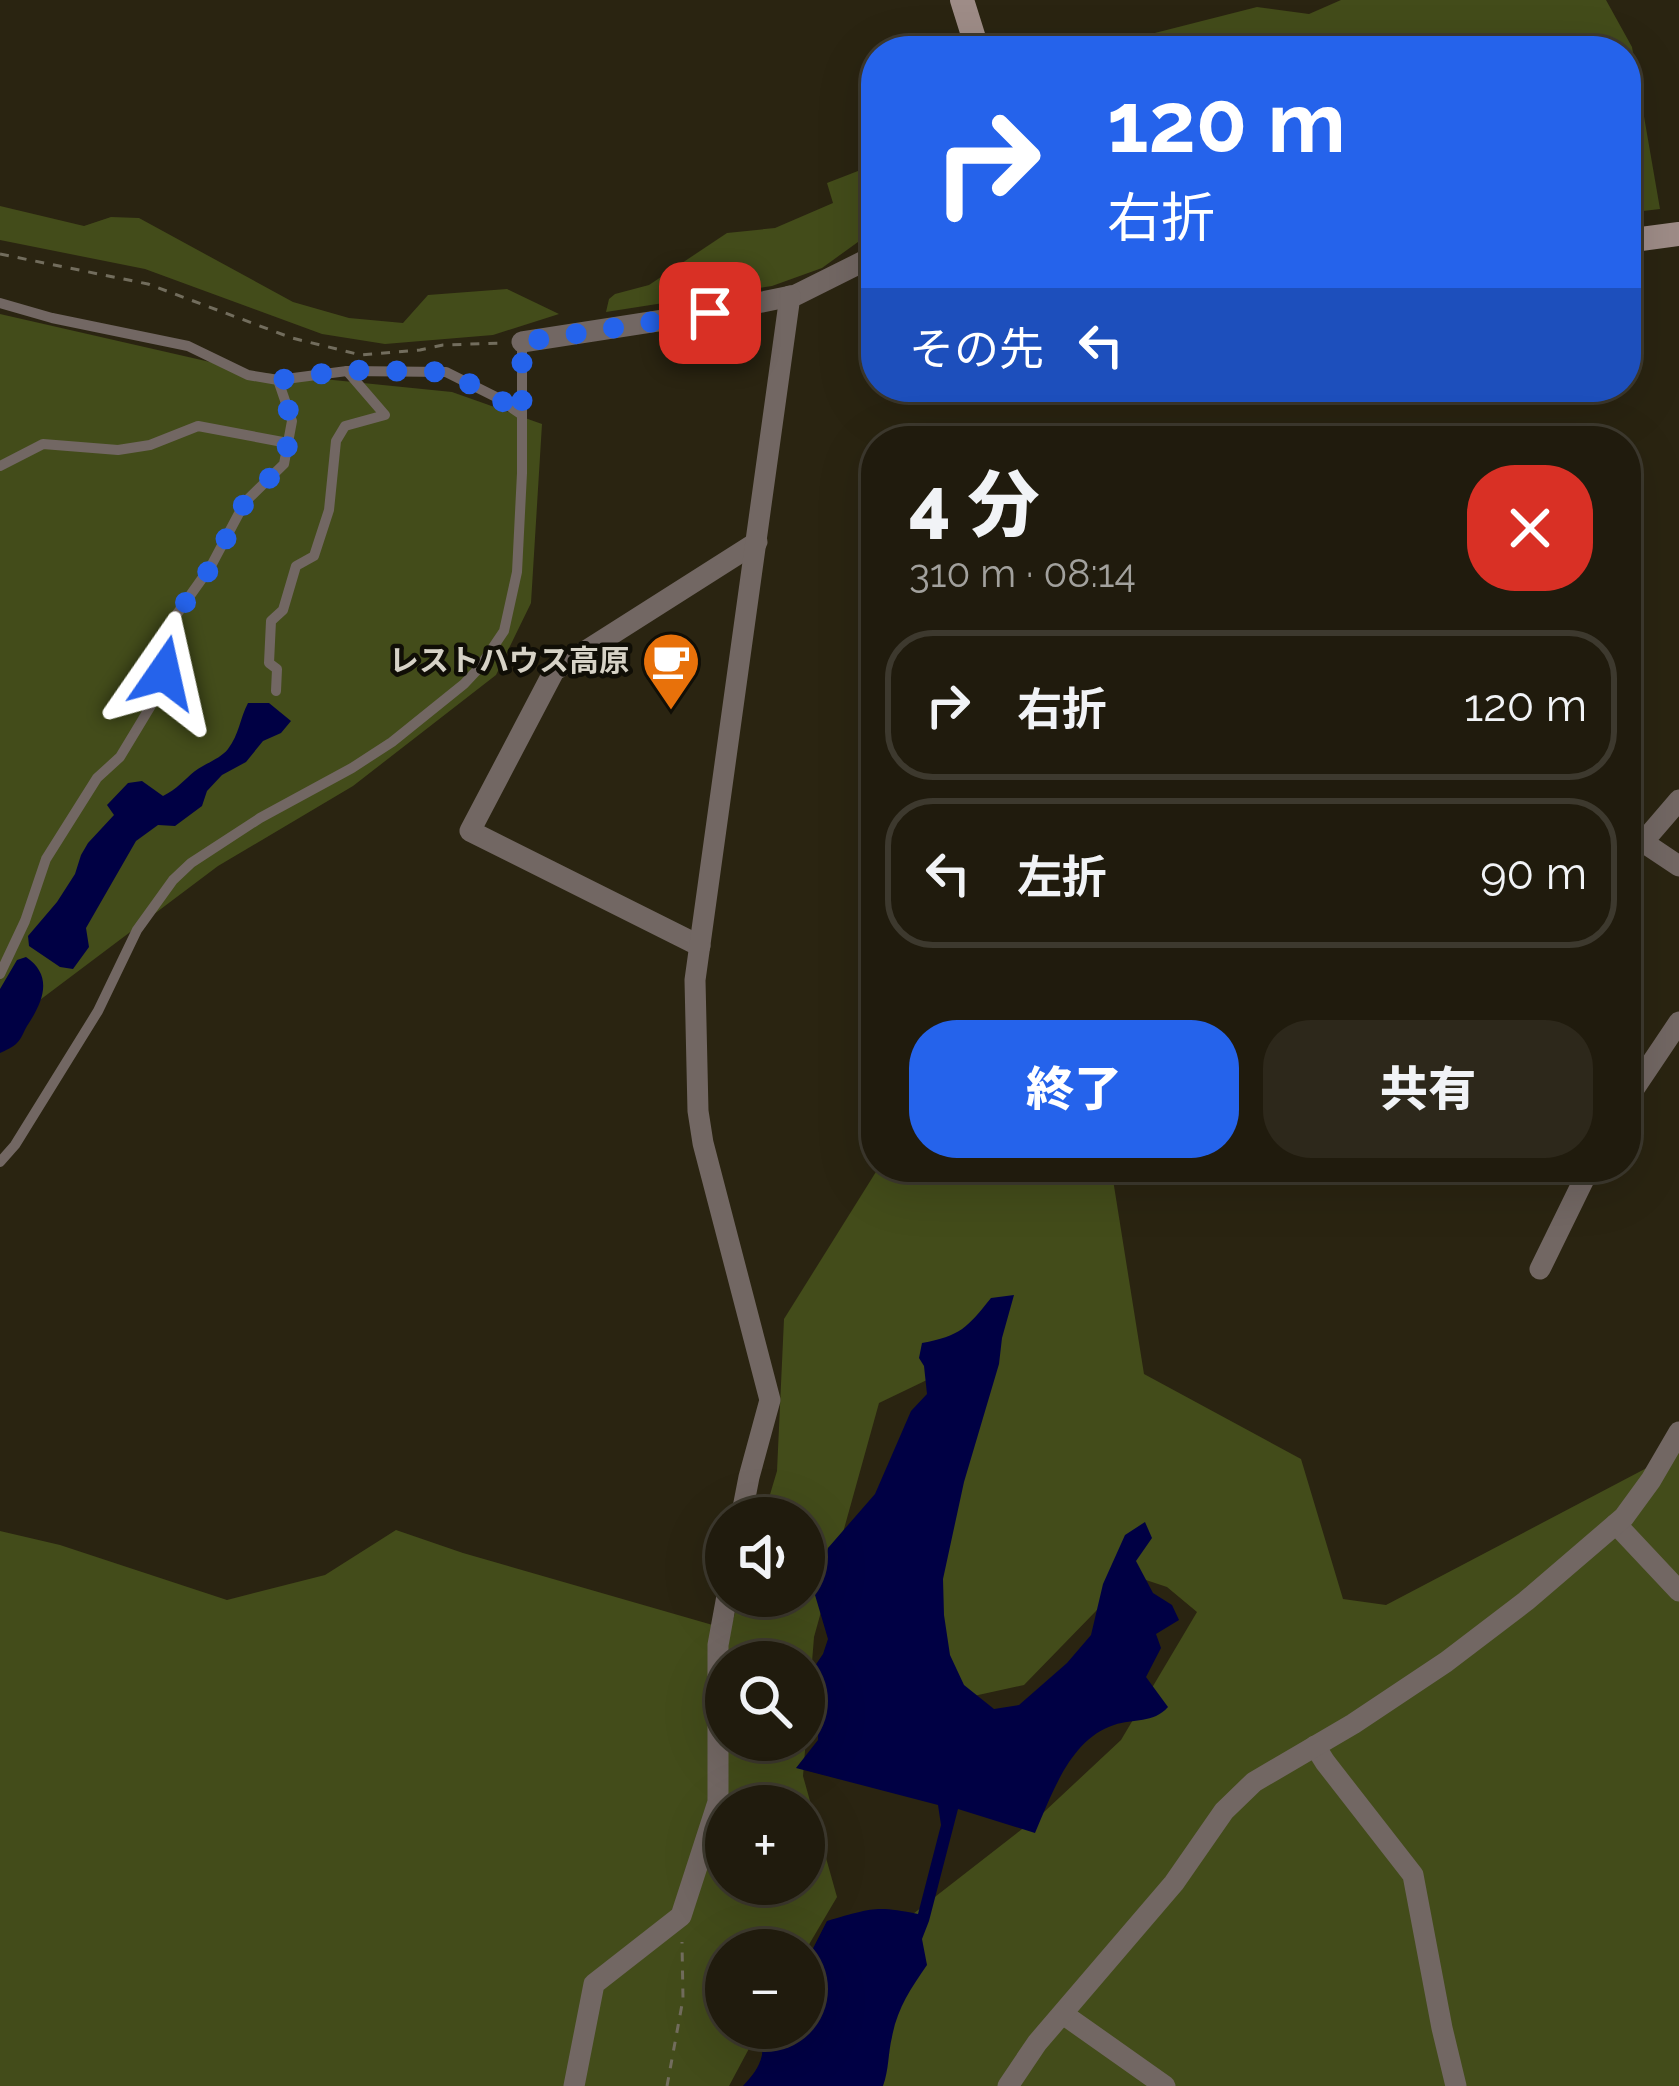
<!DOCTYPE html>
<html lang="ja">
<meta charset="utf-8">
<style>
:root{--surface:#201b0d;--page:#2d281b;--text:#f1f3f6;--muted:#a2a19d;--line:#3d392e;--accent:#2563eb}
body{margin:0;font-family:Raleway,"Noto Sans JP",sans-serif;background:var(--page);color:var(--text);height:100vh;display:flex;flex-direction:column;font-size:45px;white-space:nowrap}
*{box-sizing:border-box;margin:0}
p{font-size:39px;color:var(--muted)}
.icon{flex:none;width:66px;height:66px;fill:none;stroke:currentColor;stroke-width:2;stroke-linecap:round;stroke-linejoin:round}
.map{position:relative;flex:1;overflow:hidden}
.panel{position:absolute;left:861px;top:426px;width:780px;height:756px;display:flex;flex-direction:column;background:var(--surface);border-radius:48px;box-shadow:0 12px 48px #0002,0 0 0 3px var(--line)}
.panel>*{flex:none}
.guide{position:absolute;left:861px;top:36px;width:780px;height:366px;border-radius:48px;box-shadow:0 12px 48px #0002,0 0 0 3px var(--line);background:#2563eb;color:#fff;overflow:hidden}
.buttons{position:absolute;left:705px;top:1497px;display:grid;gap:24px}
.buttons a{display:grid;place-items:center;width:120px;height:120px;border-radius:50%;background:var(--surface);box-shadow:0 12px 48px #0002,0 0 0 3px var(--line);font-size:60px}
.pin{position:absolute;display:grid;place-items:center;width:102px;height:102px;color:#fff;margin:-51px;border-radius:24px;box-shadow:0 6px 18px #0006}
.me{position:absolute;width:132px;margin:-66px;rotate:11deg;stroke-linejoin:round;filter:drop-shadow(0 0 9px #0008)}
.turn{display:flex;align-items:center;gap:42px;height:252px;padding:0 48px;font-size:54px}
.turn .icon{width:156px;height:156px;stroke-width:2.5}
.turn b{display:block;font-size:84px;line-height:102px}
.then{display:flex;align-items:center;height:114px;padding:0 48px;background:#0003;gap:24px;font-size:45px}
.round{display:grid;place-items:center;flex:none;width:126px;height:126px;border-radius:48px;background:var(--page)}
.overview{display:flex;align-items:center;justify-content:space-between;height:204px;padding:0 48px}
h1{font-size:72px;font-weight:800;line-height:90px}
.cta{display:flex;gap:24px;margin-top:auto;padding:24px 48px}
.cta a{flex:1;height:138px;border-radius:48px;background:var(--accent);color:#fff;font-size:48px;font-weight:800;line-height:138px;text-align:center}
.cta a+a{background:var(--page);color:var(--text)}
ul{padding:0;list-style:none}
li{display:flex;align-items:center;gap:36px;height:150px;margin:0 24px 18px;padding:0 24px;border:6px solid var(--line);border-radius:48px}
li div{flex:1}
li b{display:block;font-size:45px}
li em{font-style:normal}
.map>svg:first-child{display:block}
.green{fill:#434c1a;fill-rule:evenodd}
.water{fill:#004}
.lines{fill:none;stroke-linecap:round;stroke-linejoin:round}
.path{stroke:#726d5d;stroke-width:3;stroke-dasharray:9 9;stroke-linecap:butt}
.service{stroke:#726763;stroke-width:10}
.minor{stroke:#726763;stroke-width:21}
.secondary{stroke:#9e8c87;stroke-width:24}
.route{stroke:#2563eb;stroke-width:21;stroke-dasharray:0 37.8}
.labels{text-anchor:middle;stroke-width:9;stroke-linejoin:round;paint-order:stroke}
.poi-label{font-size:30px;font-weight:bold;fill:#d6d2c6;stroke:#100e06;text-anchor:end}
</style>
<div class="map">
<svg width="1679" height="2086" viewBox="0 0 1679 2086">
<rect width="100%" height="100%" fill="#2a2411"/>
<!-- green -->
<g class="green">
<polygon points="1341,0 1606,0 1632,47 1660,209 1626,213 1626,51 1141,51 1143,36 1257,7 1309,14"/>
<polygon points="876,164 876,229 822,268 772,286 606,312 609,299 615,294 649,285 727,233 775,228 833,203 827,183"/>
<polygon points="0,206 84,226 111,217 139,218 293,302 349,318 403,323 428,295 507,289 559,314 493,335 385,344 322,334 145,269 0,240"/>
<polygon points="0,314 254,372 452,392 542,424 531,603 496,675 353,786 218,866 0,1030"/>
<path d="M879 1167H1111L1144 1374 1301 1459 1343 1599 1386 1605 1679 1451V2086H870L904 1921 1044 1812 1121 1740 1197 1612 1167 1587 1131 1575 1024 1685 960 1699 911 1593 981 1354 879 1403 814 1637 803 1776 837 1897 804 1953V1950H726V2028H760L729 2086H0V1531L60 1545 227 1600 325 1575 396 1530 463 1553 730 1630 740 1596H804V1518H763L777 1471 784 1319ZM726 1662H804V1740H726ZM726 1806H804V1884H726Z"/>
</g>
<!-- water -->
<g class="water">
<path d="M248 703H269L291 721 281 733 263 741 246 762 222 775 207 791 202 806 175 826 158 825 136 841 86 928 89 947 73 969 60 967 29 946 28 936 57 902 75 874 81 855 88 843 114 815 107 805 128 783 142 781 163 796C177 789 184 780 195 771 206 763 220 759 228 749 239 735 240 718 248 703Z"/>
<path d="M26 957C54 976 43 1002 27 1026 24 1031 22 1038 17 1043 12 1048 6 1050 0 1053V989L17 960Z"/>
<path d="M1014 1295 1002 1338 999 1364 964 1482 943 1579 944 1615 950 1655 964 1685 994 1709 1019 1705 1067 1663 1091 1635 1103 1584 1125 1535 1145 1522 1152 1538 1136 1561 1153 1593 1172 1605 1179 1620 1156 1634 1161 1648 1146 1677 1168 1707C1153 1724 1134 1718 1114 1725 1070 1739 1052 1794 1035 1833L958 1809 929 1921 922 1939 927 1965C911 1988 897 2009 892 2037 888 2053 889 2070 883 2086H743C752 2076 759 2068 762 2055 763 2044 762 2038 767 2028H804V1966L827 1921C870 1909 874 1905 918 1914L941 1825 938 1805 796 1768 818 1740V1721L804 1692V1682L823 1654 828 1639 815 1595 828 1548 875 1494 911 1411 927 1394 924 1366 919 1358 922 1343C960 1336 967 1328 991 1298Z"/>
</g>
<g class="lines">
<!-- path -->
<g class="path">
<polyline points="0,254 148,284 292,338 361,355 420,350 443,345 502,343"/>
<polyline points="667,2086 683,1999 682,1942"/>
</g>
<!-- service -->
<g class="service">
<polyline points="0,303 52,318 188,346 248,375 278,380 347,371 446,372 496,397 522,415"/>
<polyline points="0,466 43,444 118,450 150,445 198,426 288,443"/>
<polyline points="276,691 277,669 269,663 271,621 283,610 296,566 314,556 329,510 336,441 345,426 385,415 347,371"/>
<polyline points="0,974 25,921 46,859 97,778 120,757 155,699 164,673 172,621 211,566 245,502 284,464 292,421 278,380"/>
<polyline points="0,1162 15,1145 98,1011 137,930 173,880 191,863 260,818 352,768 392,742 464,684 479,668 504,631 517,572 522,473 522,342"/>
</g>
<!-- minor -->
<g class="minor">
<polyline points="522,342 709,313 796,295 876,255"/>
<polyline points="1679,800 1643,842 1679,866"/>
<polyline points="700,946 470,831 554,671 757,542"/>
<polyline points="1626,1101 1679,1022"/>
<polyline points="1540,1269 1590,1167"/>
<polyline points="741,1518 749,1477 770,1400 703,1143 698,1111 695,980 790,296"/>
<polyline points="1616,1524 1679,1591"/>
<polyline points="1315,1746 1325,1762 1413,1875 1442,2028 1456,2086"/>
<polyline points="1063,2014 1165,2086"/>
<polyline points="574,2086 594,1984 681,1916 718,1802 718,1645 727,1596"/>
<polyline points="1008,2086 1037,2043 1174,1883 1224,1811 1254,1782 1353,1724 1446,1662 1526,1601 1624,1517 1651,1480 1679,1432"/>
</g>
<!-- secondary -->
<g class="secondary">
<polyline points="962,0 978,51"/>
<polyline points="1626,241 1679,234"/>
</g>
</g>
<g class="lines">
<!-- route -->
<polyline class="route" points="164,673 172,621 212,566 245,502 284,464 292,421 278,380 347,370 446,372 496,397 522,415 522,342 710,313"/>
</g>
<!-- icons -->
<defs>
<g id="cafe-pin" transform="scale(3)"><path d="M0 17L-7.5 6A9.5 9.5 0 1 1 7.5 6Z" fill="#e8710a" stroke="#100e06"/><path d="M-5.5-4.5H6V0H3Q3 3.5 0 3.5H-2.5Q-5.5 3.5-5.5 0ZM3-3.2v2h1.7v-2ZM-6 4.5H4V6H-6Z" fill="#fff"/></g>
</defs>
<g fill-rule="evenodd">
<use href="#cafe-pin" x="671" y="661"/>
</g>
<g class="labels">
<!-- poi labels -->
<g class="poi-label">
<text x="629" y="671">レストハウス高原</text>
</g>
</g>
</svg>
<div class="buttons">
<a><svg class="icon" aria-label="sound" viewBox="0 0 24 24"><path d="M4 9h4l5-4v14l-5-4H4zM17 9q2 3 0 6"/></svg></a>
<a><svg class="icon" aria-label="search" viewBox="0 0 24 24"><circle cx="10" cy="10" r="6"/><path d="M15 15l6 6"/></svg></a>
<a>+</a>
<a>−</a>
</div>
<div class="pin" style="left:710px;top:313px;background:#d93025"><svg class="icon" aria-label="arrive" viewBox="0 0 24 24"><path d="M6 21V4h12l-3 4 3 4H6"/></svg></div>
<svg class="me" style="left:164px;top:673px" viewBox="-20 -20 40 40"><path d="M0-17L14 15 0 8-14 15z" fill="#2563eb" stroke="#fff" stroke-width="4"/></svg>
<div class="guide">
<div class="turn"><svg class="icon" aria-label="right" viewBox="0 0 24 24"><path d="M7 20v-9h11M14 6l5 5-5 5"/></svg><div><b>120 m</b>右折</div></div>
<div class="then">その先<svg class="icon" aria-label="left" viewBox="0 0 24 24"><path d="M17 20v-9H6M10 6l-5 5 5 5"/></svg></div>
</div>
<section class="panel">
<div class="overview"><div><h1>4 分</h1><p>310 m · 08:14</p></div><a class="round" style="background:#d93025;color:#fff"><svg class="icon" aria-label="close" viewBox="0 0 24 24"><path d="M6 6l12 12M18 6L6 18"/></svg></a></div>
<ul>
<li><svg class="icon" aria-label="right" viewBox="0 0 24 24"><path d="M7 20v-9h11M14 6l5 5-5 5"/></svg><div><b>右折</b></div><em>120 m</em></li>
<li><svg class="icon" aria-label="left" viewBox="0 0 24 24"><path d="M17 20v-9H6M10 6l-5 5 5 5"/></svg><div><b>左折</b></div><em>90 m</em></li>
</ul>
<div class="cta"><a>終了</a><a>共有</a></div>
</section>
</div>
